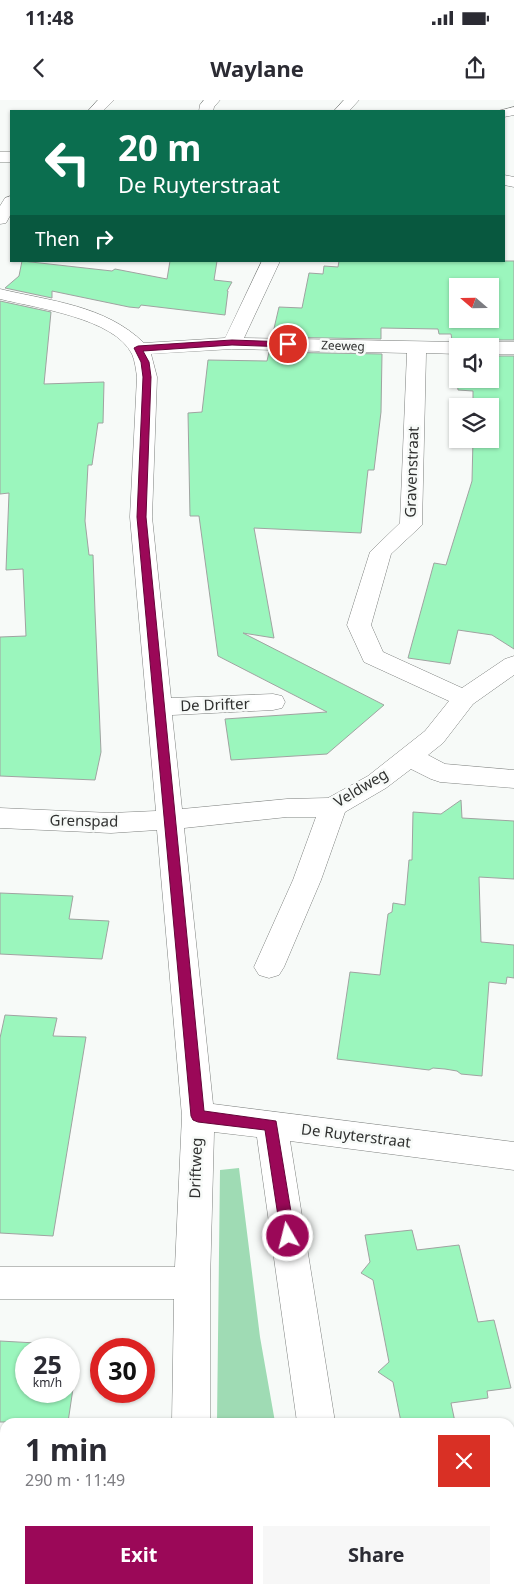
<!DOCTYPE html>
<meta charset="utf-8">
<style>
:root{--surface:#fff;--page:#f7f7f7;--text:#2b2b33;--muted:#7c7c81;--accent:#9b0858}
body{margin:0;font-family:"Noto Sans",sans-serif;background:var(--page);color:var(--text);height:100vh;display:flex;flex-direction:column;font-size:19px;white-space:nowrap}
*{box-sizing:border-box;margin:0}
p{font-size:16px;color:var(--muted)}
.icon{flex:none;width:28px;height:28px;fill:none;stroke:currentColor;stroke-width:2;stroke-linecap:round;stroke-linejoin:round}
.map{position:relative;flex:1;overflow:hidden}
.sheet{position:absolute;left:0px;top:1318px;width:515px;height:176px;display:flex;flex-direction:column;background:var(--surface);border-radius:15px 15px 0 0;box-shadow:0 1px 4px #0004}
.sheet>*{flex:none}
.top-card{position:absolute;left:10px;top:10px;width:495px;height:152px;border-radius:0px;box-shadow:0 1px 4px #0004;background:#0b6e4f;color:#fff;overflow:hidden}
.needle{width:32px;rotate:290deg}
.controls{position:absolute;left:449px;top:178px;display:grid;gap:10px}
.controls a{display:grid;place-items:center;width:50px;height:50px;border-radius:0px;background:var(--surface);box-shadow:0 1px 4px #0004;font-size:25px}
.speed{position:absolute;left:15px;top:1238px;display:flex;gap:10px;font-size:25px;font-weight:700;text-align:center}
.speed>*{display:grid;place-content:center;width:65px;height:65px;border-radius:50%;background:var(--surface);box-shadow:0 1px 4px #0004;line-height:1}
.speed small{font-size:12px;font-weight:400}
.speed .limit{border:8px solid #d22;background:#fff;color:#111}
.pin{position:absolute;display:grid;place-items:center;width:42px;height:42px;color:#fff;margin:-21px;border:2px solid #fff;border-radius:50%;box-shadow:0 1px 5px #0007}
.me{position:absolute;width:55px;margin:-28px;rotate:352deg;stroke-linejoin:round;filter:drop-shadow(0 0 4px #0008)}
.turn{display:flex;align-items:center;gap:18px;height:105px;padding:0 25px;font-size:22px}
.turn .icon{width:65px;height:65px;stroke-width:2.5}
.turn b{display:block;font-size:35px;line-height:42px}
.then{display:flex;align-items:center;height:48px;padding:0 25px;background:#0003;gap:10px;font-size:19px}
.round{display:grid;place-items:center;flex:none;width:52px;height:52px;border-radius:0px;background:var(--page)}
.overview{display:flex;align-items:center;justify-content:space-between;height:85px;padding:0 25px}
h1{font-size:30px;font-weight:700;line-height:38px}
.button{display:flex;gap:10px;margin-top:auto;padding:10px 25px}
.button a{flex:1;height:58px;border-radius:0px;background:var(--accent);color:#fff;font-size:20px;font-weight:700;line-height:58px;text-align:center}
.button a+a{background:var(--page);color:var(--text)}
.status{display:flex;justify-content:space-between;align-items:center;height:35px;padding:0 25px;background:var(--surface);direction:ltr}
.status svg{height:14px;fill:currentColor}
header{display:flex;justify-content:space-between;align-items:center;height:65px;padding:0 25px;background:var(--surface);font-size:22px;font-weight:700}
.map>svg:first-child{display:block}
.green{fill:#9fdbb4}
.forest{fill:#83dea6}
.building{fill:#9bf6bd;stroke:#a0a3a1;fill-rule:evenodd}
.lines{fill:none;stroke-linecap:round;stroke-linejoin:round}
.minor-casing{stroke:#7e817f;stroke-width:1}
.minor{fill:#fff;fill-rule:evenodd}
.route{fill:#9b0858;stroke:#650539}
.labels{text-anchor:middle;stroke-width:5;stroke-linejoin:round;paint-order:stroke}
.far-street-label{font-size:12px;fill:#303130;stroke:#f7faf8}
.street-label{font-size:15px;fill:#303130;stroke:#f7faf8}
</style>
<div class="status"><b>11:48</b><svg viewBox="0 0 49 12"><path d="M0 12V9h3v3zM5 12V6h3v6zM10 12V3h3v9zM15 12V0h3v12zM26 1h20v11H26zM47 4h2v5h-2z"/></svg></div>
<header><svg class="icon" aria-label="back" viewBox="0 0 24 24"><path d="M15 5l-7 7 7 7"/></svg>Waylane<svg class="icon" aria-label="share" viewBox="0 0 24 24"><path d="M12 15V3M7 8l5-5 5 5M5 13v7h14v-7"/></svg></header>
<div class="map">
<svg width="514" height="1493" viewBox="0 0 514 1493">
<rect width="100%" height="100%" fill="#f7faf8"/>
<!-- green -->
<polygon class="green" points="239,1068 260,1237 275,1322 217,1322 220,1070"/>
<!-- forest -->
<polygon class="forest" points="0,1471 5,1473 5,1489 56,1489 70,1493 0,1493"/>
<!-- building -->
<g class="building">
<polygon points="22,161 112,171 115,169 167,179 170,161 217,161 214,180 232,182 227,191 228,191 225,215 141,205 139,208 129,207 52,191 52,198 5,188 19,176"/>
<path d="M339 161H514V240H490L480 246H468L459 240H452L451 234H439L438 229 381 228V239L272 237 279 207 302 208 309 173 323 174 324 166 338 167ZM458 186H490V219H458Z"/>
<polygon points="0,201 51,212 44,284 104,282 103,323 98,323 92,365 88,365 85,421 89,455 93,455 95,512 101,652 95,680 0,676 0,537 26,536 23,469 6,470 9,393 0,394"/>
<polygon points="269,252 382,254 381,312 374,370 368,370 361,433 254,428 274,538 243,533 384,605 327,654 231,660 225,619 327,612 218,556 199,416 190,416 188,313 202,312 208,260 267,261"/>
<polygon points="454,256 458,256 458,279 490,279 490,256 514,256 514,549 492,535 458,530 450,564 408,558 434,463 446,465 472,381 473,339 490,339 490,306 473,306 473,291 458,290"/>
<polygon points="461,700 462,718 514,721 514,779 479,777 481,842 514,845 514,878 507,877 506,884 489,882 482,976 461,974 457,971 445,969 433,968 429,970 337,959 350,872 380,875 388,814 392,812 393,803 405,805 409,760 412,760 413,712 441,714"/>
<polygon points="0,793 73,796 69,819 109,821 102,859 0,854"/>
<polygon points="5,915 57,918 53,936 86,937 53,1136 0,1133 0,938"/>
<polygon points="412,1130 417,1150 459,1145 478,1222 494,1220 511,1288 487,1291 488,1298 451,1303 455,1322 401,1322 393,1282 378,1272 389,1262 373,1180 361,1173 370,1162 365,1135"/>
<polygon points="0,1241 54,1244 53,1249 26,1249 26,1291 69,1291 69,1282 74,1282 68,1322 0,1322"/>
</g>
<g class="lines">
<!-- minor casing -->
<g class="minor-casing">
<g id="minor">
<polygon points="98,0 114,0 103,11 88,11"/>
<polygon points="204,0 220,0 214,7 213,11 199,11 200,5"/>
<polygon points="344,0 359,0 349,11 334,11"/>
<polygon points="514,7 514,15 504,17 504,11 498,11"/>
<rect x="0" y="52" width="11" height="10"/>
<polygon points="504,75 514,77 514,87 504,85"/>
<polygon points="11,96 11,114 6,123 0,124 0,106 5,98"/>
<path d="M262 161H280L244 238 458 242 466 246H458V254L426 253 422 425 391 454 371 525 383 552 462 588 505 559 514 556V575L473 604 443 643 428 655 445 664 514 670V688L440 682 431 679 411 669 386 688 345 712 321 780 284 867 279 875 269 878 259 875 254 867 293 780 316 717H287L184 728 213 1004 514 1042V1070L290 1041 335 1322H297L257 1037 214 1032 210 1183V1322H172L174 1199H0V1167H175L182 1016 157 730 111 733 0 728V708L111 713 156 711 130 417 137 277C136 270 135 261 132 254 114 218 36 208 0 199V189C50 201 105 205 144 243L225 238ZM232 249 407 253 400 423 370 452 347 525 364 562 449 601 425 631 368 676 328 698 287 699 182 709 172 615 273 610 282 608 285 602 282 596 273 594 171 598 152 417 157 277 151 254Z"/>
<polygon points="490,242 514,242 514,254 490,254 490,246 482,246"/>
<rect x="171" y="1489" width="40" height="4"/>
<rect x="322" y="1489" width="40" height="4"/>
</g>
</g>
<!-- minor -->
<use href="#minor" class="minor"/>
</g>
<!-- route -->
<polygon class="route" points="232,240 288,242 292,244 288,247 232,245 143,251 149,262 151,277 146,417 204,1011 276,1021 295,1136 293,1141 288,1143 283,1141 281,1136 265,1030 198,1022 193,1020 191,1016 137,417 143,277 141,262 134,248 138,246"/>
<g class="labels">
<!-- far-street labels -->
<g class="far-street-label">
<text transform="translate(343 246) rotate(2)" y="4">Zeeweg</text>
</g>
<!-- street labels -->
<g class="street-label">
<text transform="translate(412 372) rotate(-88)" y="5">Gravenstraat</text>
<text transform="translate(215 605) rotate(-2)" y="5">De Drifter</text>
<text transform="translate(361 688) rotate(-31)" y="5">Veldweg</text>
<text transform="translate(84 721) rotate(1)" y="5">Grenspad</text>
<text transform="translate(356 1036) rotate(7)" y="5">De Ruyterstraat</text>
<text transform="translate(196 1068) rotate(-88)" y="5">Driftweg</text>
</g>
</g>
</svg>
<div class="controls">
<a><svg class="needle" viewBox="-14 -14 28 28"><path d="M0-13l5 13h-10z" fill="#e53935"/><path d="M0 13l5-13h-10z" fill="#7c7c81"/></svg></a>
<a><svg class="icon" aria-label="sound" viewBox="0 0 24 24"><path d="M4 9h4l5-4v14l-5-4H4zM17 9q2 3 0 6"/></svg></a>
<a><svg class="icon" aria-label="layers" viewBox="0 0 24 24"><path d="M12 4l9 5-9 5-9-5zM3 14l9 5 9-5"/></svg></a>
</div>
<div class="speed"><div>25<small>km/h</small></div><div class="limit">30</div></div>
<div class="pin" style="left:288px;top:244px;background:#d93025"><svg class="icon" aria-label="arrive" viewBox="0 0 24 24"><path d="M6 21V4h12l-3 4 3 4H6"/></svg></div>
<svg class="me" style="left:288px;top:1136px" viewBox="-20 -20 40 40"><circle r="17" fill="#9b0858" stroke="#fff" stroke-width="3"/><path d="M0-11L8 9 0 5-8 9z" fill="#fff"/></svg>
<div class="top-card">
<div class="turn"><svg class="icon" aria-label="left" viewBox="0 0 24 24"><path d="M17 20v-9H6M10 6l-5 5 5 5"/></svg><div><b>20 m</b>De Ruyterstraat</div></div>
<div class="then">Then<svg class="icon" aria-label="right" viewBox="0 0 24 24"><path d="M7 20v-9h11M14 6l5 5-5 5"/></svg></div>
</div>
<section class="sheet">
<div class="overview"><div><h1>1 min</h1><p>290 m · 11:49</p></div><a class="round" style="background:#d93025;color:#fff"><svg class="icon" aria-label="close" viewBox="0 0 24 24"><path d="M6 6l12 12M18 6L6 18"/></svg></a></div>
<div class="button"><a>Exit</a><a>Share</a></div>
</section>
</div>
